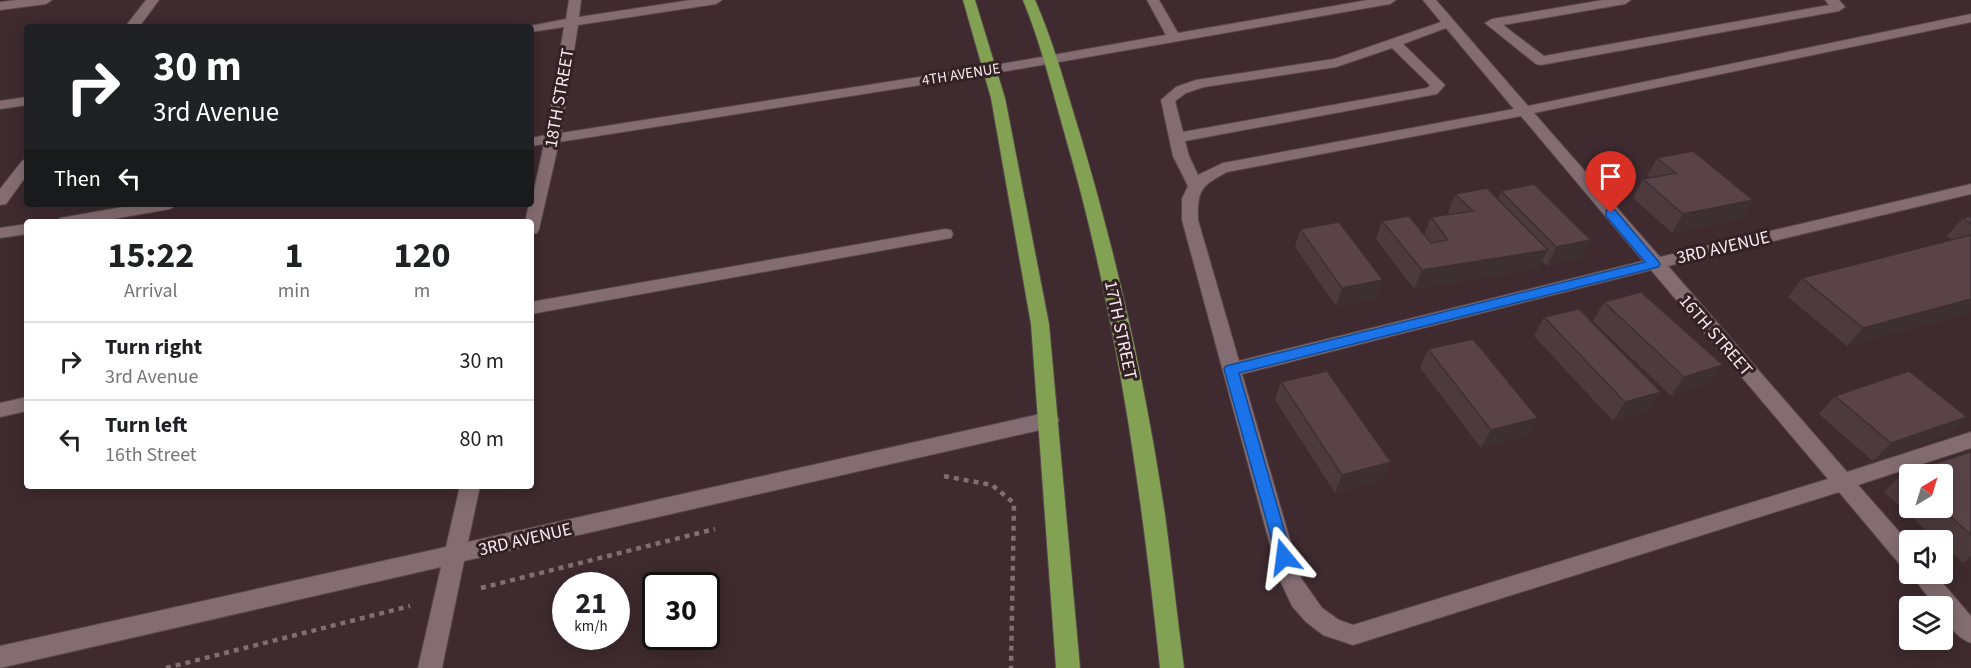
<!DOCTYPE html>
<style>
:root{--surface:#fff;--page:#f2f2f2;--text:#202124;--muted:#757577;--line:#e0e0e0}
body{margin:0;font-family:"Source Sans 3",sans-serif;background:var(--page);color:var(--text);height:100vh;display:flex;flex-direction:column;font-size:22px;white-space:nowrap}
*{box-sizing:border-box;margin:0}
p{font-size:20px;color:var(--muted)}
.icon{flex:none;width:33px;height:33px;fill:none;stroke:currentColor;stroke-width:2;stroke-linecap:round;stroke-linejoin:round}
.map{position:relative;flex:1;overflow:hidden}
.side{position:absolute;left:24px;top:219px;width:510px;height:270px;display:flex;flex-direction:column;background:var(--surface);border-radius:6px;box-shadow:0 3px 15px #0003}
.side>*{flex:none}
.hud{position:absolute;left:24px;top:24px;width:510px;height:183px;border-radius:6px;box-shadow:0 3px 15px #0003;background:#202124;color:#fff;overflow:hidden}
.needle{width:39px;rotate:38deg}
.fabs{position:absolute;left:1899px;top:464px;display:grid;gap:12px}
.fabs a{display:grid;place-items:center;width:54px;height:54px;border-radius:6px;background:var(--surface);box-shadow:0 3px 15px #0003;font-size:30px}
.speed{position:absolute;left:552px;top:572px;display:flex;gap:12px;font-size:30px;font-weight:700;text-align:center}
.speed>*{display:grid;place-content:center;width:78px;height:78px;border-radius:50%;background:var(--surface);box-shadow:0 3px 15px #0003;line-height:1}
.speed small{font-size:15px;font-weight:400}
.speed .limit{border:3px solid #111;border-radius:9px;background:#fff;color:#111}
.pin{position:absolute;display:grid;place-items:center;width:51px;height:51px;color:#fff;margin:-62px -26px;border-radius:50% 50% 50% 0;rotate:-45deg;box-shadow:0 0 6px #0007}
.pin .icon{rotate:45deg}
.me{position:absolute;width:66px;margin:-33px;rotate:344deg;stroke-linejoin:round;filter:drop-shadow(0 0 4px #0008)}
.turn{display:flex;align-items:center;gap:21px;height:126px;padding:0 30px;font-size:27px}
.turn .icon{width:78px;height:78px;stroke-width:2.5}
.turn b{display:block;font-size:42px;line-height:51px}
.then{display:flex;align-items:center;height:57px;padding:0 30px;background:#0003;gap:12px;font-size:22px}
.eta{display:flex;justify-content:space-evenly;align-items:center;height:102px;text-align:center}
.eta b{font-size:36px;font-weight:700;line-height:42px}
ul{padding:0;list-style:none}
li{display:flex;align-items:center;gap:18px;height:78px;padding:0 30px;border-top:2px solid var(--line)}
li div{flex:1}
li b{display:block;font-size:22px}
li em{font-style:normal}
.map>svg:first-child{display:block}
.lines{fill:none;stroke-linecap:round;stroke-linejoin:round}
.minor-casing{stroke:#57474a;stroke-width:2}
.major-casing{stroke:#57474a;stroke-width:2}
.path{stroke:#806e73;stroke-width:4.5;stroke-dasharray:5 5;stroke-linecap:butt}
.minor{fill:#846d72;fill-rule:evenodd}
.major{fill:#82a153;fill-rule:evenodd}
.wall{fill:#4d3a3f;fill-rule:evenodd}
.shaded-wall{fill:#3e2f33}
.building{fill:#594349;stroke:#3e2f33;stroke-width:1.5}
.route{fill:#1a73e8;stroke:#114b97;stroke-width:1.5}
.labels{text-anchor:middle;stroke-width:6;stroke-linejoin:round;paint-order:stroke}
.far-street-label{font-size:15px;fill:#f8eaed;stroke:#332125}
.street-label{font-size:18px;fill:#f8eaed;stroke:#332125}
</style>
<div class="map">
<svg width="1971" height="668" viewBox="0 0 1971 668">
<rect width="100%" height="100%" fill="#3e2a2f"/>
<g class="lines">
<!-- minor casing -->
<g class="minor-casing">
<g id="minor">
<polygon points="17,0 52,0 46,4 0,10 0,2"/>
<polygon points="146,0 159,0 139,27 125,27"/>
<polygon points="569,0 581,0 579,17 691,0 722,0 716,4 578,25 561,133 990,66 1166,35 1147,0 1159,0 1178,33 1368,0 1396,0 1390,4 990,74 559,142 539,229 537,233 531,234 531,222 525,222 529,204 531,204 544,144 531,146 531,138 546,135 564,27 531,32 531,27 525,27 566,19"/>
<path d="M1423 0H1436L1528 106 1971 14V22L1534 113 1660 257 1971 184V194L1668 266 1847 472 1971 432V448L1858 485 1910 544V569L1902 567 1839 492 1353 645 1323 635 1306 622 1292 606 1279 578 1182 220V199L1188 186 1173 156 1161 100 1176 87 1196 80 1334 59 1441 22ZM1446 28 1514 109 1223 163 1198 175 1189 156 1185 141 1437 94 1445 85 1403 44ZM1392 48 1430 85 1427 88 1183 132 1175 101 1186 93 1204 87 1336 67ZM1521 116 1643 261 1239 361 1198 220C1197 190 1201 186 1227 172ZM1651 270 1828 479 1353 625 1339 620 1322 608 1301 578 1242 374Z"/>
<polygon points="1603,0 1631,0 1625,4 1503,25 1544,56 1829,5 1825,0 1839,0 1845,7 1839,11 1541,65 1536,64 1485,23 1492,19"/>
<polygon points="27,97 27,105 0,109 0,101"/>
<polygon points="27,159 27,175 6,204 0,205 0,189 22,161"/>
<polygon points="140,204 178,204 170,209 96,222 58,222 60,218 66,217"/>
<polygon points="27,224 27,234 0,238 0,228"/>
<polygon points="945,229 951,230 953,234 951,238 531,314 531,302"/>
<polygon points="27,397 27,411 0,417 0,403"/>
<polygon points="1049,412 1056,415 1059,420 1056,425 1049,428 464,561 442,668 418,668 441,567 0,668 0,646 446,547 460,486 480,486 468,542"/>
<path d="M1910 573H1934L1971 616V643C1957 638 1942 621 1942 606H1935Z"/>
</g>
</g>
<!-- major casing -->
<g class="major-casing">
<g id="major">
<polygon points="963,0 975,0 1005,98 1049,324 1080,668 1056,668 1031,324 991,98"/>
<path d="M1023 0H1035C1054 43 1066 89 1080 134 1117 258 1146 386 1165 515 1172 566 1177 617 1184 668H1160C1141 486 1116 311 1065 135 1052 89 1041 44 1023 0Z"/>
</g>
</g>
<!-- path -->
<g class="path">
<polyline points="944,476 992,485 1014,503 1011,668"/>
<polyline points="481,588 715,529"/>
<polyline points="166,668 410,606"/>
</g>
<!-- minor -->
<use href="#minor" class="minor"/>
<!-- major -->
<use href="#major" class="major"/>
</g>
<!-- wall -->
<g class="wall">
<polygon points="1657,158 1753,200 1741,219 1672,233 1633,198 1643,179 1650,178 1647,176"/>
<polygon points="1501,191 1591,240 1581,258 1547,266 1542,261 1538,269 1414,289 1376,239 1382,221 1424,235 1431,217 1449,215 1448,213 1455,194 1498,199"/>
<polygon points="1971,216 1971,313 1847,346 1788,297 1802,278 1952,240 1947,236 1963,218"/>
<polygon points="1300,229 1376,299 1336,306 1295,247"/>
<polygon points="1604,302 1709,384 1671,396 1593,321"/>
<polygon points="1544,317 1648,411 1613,421 1534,336"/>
<polygon points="1428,349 1527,436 1481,448 1420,368"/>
<polygon points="1281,382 1383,480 1335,493 1275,400"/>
<polygon points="1835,396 1948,435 1873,461 1819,414"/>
<path d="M1971 452V560L1963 563 1942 545V540H1937L1884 492 1902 474ZM1910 474 1942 507H1910Z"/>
</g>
<!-- shaded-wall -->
<g class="shaded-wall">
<polygon points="1753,200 1741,219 1672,233 1683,214"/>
<polygon points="1591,240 1581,258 1547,266 1556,247"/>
<polygon points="1548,250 1538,269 1414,289 1422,270"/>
<polygon points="1383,280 1376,299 1336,306 1342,288"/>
<polygon points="1971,299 1971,313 1847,346 1863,328"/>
<polygon points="1723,365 1709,384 1671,396 1684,377"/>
<polygon points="1661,392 1648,411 1613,421 1625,402"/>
<polygon points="1967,417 1948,435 1873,461 1891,443"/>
<polygon points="1538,418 1527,436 1481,448 1491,430"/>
<polygon points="1391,462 1383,480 1335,493 1342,475"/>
<polygon points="1971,556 1971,560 1963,563"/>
</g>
<!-- building -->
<g class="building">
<polygon points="1693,151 1753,200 1683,214 1643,179 1676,173 1657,158"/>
<polygon points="1534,184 1591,240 1556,247 1501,191"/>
<polygon points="1487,188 1548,250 1422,270 1382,221 1409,216 1431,243 1448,240 1431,217 1473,211 1455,194"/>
<polygon points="1971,216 1971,224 1963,218"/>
<polygon points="1339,222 1383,280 1342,288 1300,229"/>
<polygon points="1971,235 1971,299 1863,328 1802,278"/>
<polygon points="1641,292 1723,365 1684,377 1604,302"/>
<polygon points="1579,309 1661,392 1625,402 1544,317"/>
<polygon points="1473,339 1538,418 1491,430 1428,349"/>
<polygon points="1327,371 1391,462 1342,475 1281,382"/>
<polygon points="1909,371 1967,417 1891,443 1835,396"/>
<polygon points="1971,452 1971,535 1940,507 1942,507 1942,474 1910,474 1910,480 1902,474"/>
</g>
<!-- route -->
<polygon class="route" points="1611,209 1615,210 1658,261 1660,264 1658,267 1239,373 1292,557 1290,562 1284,564 1278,562 1224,369 1226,366 1645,262 1606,216 1606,210"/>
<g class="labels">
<!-- far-street labels -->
<g class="far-street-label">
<text transform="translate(961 74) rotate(-9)" y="5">4TH AVENUE</text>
</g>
<!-- street labels -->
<g class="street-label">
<text transform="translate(559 98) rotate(-80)" y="6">18TH STREET</text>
<text transform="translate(1723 247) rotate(-13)" y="6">3RD AVENUE</text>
<text transform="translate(1121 330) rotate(78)" y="6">17TH STREET</text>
<text transform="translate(1716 335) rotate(49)" y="6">16TH STREET</text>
<text transform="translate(525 539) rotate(-13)" y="6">3RD AVENUE</text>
</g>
</g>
</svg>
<div class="fabs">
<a><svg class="needle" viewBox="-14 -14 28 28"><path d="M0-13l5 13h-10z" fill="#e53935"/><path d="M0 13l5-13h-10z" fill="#757577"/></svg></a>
<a><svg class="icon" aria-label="sound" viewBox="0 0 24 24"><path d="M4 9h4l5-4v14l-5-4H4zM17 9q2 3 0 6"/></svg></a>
<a><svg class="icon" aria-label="layers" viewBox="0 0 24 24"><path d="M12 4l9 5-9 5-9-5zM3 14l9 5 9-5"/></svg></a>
</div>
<div class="speed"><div>21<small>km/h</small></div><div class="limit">30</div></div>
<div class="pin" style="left:1611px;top:213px;background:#d93025"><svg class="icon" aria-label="arrive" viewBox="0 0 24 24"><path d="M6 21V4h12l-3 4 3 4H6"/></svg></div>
<svg class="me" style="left:1284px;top:557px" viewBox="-20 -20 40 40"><path d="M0-17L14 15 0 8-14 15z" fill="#1a73e8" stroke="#fff" stroke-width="4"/></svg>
<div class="hud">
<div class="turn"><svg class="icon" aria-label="right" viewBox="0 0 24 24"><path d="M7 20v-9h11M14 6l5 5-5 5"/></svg><div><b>30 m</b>3rd Avenue</div></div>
<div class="then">Then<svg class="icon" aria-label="left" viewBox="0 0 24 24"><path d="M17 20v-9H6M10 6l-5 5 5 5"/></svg></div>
</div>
<section class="side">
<div class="eta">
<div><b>15:22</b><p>Arrival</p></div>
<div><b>1</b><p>min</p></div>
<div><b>120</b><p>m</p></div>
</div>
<ul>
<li><svg class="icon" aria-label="right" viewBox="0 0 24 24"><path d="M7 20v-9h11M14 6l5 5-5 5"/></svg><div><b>Turn right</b><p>3rd Avenue</p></div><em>30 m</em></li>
<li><svg class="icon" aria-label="left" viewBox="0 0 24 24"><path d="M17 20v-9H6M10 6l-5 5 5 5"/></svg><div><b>Turn left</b><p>16th Street</p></div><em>80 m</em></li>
</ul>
</section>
</div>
